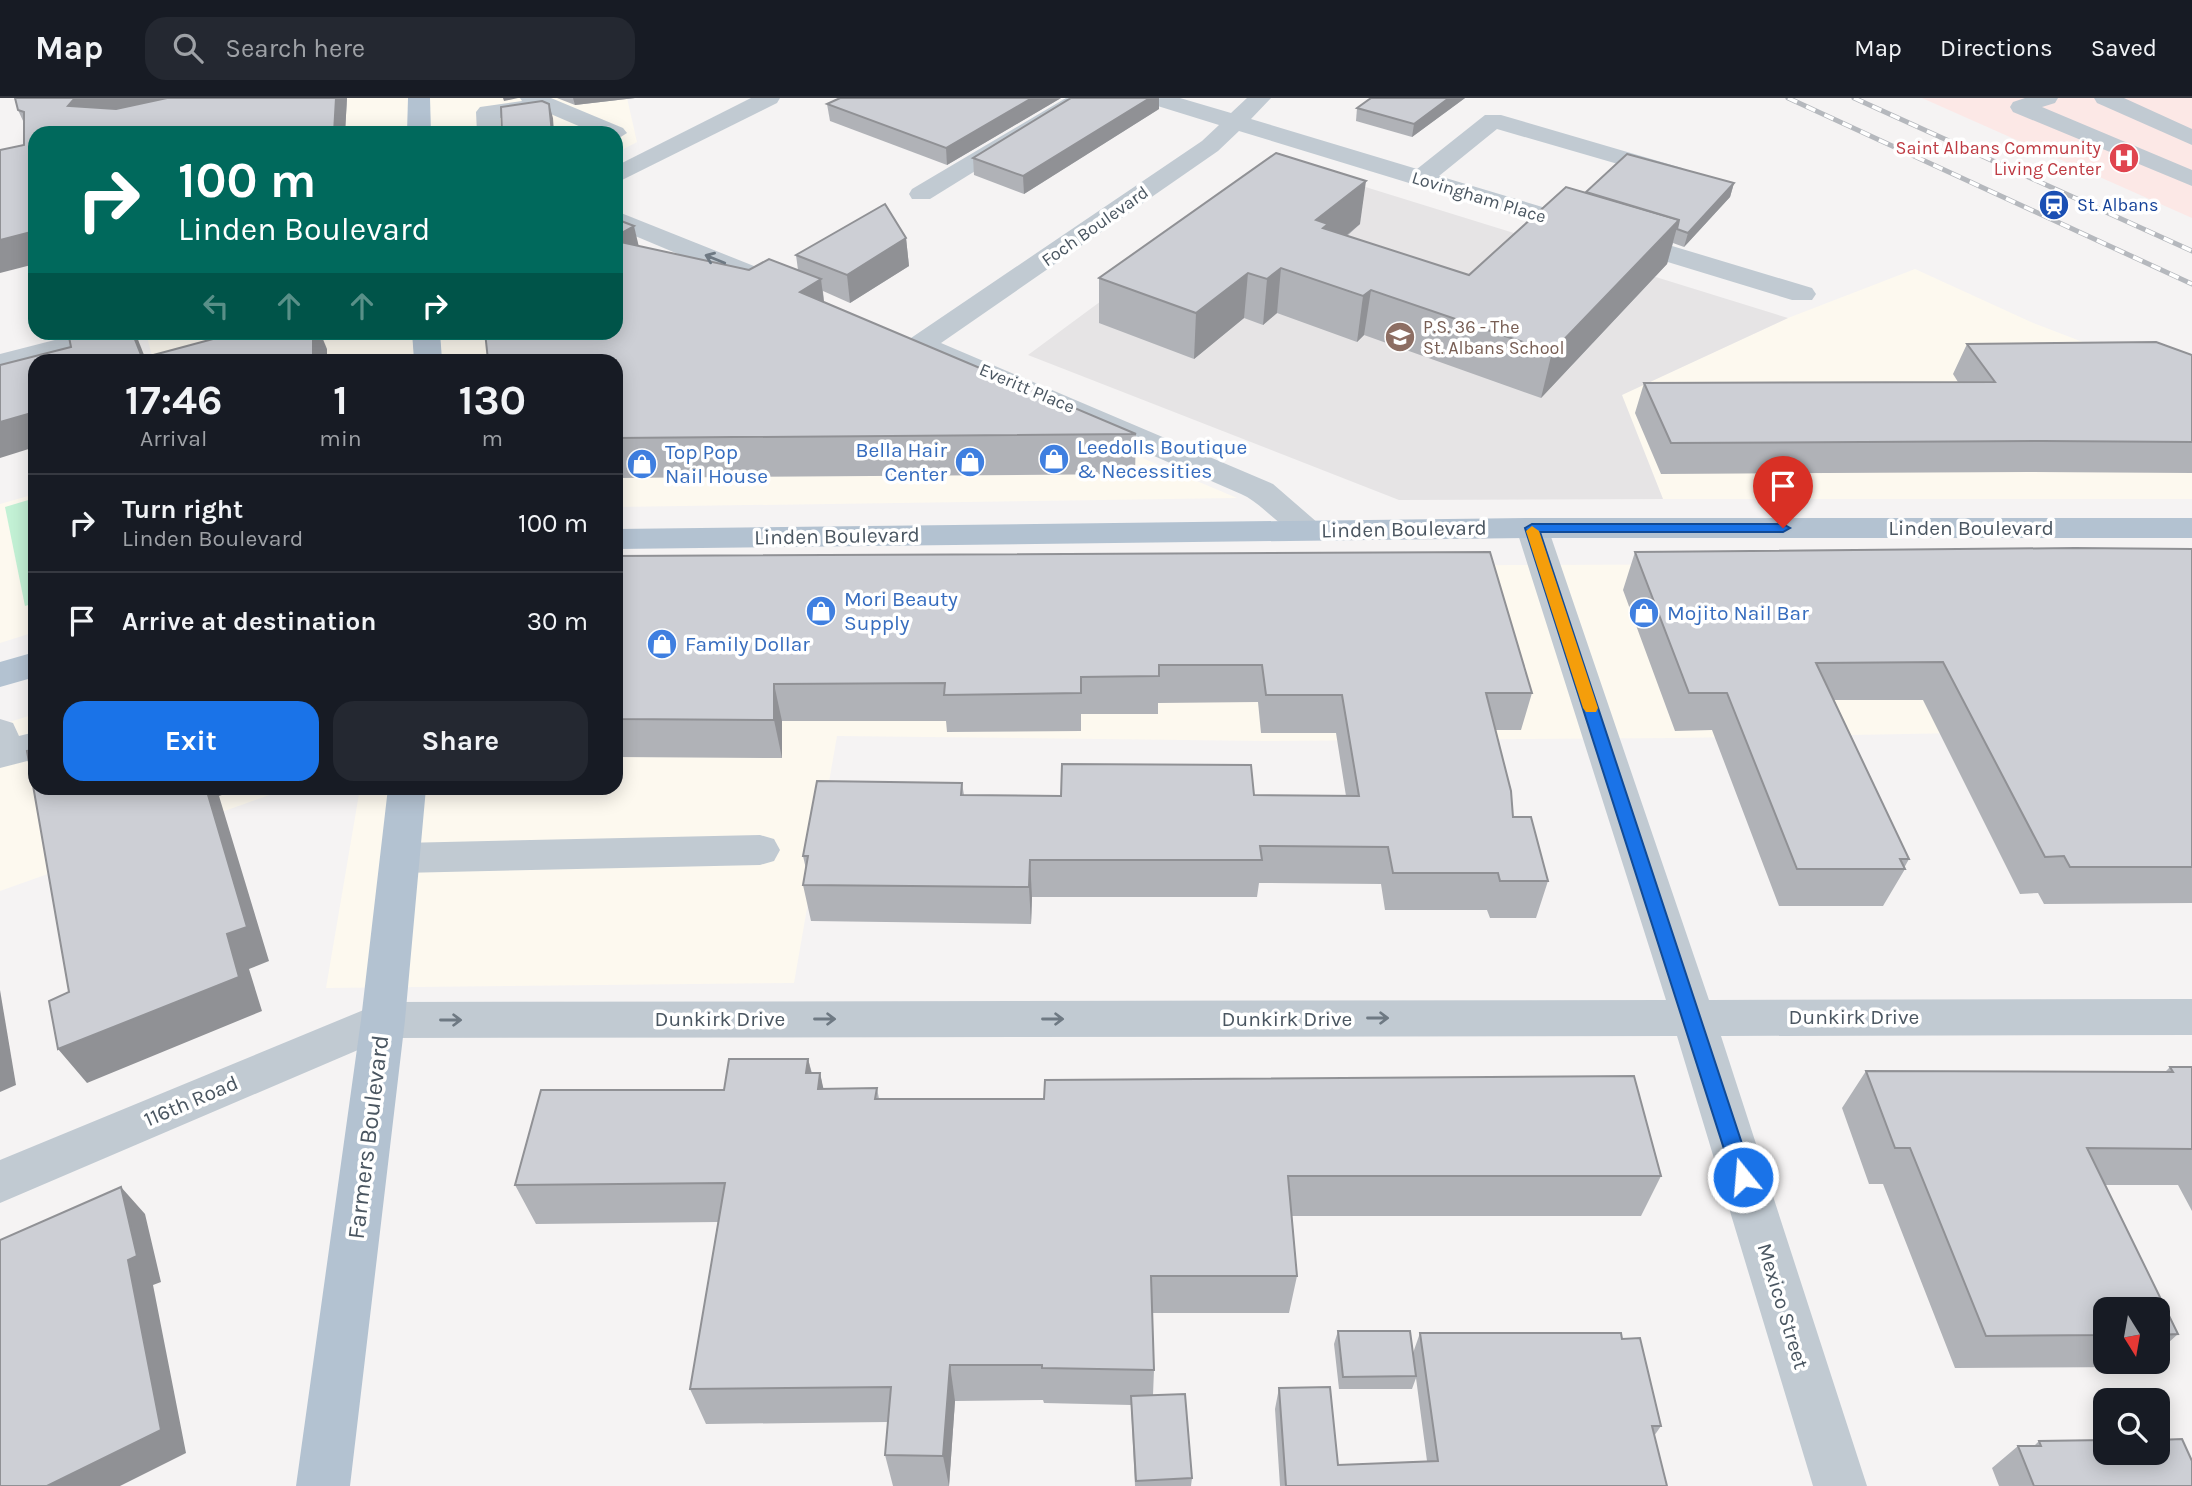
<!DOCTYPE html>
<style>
:root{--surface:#171b24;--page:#242831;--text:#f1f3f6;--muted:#9ea1a6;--line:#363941;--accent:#1a73e8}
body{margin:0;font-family:Karla,sans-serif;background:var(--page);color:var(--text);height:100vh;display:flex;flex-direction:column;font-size:26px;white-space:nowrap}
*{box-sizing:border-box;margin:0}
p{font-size:23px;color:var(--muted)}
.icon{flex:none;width:38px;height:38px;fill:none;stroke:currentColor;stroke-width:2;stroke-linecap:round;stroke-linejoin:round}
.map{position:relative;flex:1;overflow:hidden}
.side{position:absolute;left:28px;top:256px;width:595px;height:441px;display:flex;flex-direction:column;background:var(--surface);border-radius:21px;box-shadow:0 4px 18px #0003}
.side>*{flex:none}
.banner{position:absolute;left:28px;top:28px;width:595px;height:214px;border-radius:21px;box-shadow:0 4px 18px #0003;background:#00695c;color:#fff;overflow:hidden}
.needle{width:46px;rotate:169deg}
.buttons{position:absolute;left:2093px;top:1199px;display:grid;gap:14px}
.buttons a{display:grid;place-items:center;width:77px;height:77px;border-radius:14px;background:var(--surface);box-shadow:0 4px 18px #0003;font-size:35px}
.pin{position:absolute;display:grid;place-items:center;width:60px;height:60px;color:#fff;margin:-72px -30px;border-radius:50% 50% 50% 0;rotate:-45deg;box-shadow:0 0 7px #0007}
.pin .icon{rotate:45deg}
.me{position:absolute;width:77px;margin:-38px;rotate:343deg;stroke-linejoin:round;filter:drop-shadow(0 0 5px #0008)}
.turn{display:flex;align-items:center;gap:24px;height:147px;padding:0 35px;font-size:32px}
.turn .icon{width:91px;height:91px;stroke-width:2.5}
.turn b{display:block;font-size:49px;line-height:60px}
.lanes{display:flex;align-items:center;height:66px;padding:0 35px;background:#0003;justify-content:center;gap:35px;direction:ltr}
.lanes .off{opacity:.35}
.eta{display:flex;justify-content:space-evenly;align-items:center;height:119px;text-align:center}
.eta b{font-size:42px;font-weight:700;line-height:49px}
.cta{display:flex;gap:14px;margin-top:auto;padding:14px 35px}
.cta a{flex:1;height:80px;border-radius:21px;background:var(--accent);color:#fff;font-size:28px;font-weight:700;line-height:80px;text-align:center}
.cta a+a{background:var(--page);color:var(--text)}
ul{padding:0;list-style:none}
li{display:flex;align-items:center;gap:21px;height:98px;padding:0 35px;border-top:2px solid var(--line)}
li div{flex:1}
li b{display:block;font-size:26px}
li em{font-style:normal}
header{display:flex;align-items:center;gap:42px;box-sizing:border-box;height:98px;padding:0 35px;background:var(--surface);border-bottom:2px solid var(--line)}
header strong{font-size:33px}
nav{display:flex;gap:38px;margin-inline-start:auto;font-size:24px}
.search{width:490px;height:63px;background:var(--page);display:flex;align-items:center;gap:18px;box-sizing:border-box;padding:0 24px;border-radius:21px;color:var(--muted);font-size:26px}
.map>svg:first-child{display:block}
.commercial{fill:#fdf9ef}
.education{fill:#e6e4e5}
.medical{fill:#fce8e6}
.green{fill:#c3f1d5}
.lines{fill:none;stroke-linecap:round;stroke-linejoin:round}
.minor{fill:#c1cad2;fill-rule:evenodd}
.major{fill:#b3c2d1;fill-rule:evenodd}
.rail-casing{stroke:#b5b8bd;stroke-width:5}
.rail{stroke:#fff;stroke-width:3.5;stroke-dasharray:10;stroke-linecap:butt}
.wall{fill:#b0b2b7}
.shaded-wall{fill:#909195}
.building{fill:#cdcfd5;stroke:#909195;stroke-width:2}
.oneway{stroke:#6e7983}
.route{fill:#1a73e8;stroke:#114b97;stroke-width:2}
.slow{fill:#f59e0b}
.labels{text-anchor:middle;stroke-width:7;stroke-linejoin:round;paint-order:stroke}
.far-health-label{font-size:18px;fill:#be3a42;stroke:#fff;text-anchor:end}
.far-street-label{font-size:18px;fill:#4a5661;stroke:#fff}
.far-transit-label{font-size:18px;fill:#164399;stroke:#fff;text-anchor:start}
.far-education-label{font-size:18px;fill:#785e54;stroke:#fff;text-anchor:start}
.shop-label{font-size:21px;fill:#366cbe;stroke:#fff;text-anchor:start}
.street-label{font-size:21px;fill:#4a5661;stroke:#fff}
.near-street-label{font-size:24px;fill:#4a5661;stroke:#fff}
</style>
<header>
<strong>Map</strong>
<div class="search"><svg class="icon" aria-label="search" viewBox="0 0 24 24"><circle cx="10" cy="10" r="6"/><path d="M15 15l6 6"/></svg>Search here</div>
<nav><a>Map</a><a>Directions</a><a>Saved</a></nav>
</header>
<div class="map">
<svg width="2192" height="1388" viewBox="0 0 2192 1388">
<rect width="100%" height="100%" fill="#f5f3f3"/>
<!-- commercial -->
<g class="commercial">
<polygon points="223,0 627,0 637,44 616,55 616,35 166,35"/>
<polygon points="616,137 1237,400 616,409 616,262 153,262 146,235 616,234"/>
<polygon points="1915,171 2031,224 2192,286 2192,401 1663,401 1621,297 1788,220"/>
<polygon points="35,396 35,534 0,545 0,406"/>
<polygon points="2192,465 2192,631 1677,640 1267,643 837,638 794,885 326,890 360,690 616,690 616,470"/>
<polygon points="35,616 35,690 289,690 0,793 0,627"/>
</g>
<!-- education -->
<polygon class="education" points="1288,65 1788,220 1622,297 1663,401 1399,402 1028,257"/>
<!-- medical -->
<polygon class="medical" points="1922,0 2192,0 2192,120"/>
<!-- green -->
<polygon class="green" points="35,400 35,505 25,508 5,409"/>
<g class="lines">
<!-- minor -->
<g class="minor">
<polygon points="520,0 551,0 623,30 627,35 616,42 616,35 595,35 546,14 500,20 501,35 477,35 476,14 480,9 522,3"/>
<polygon points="751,0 780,0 777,5 616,85 616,68"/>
<polygon points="1066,0 1093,0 930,101 912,101 909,96 912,91"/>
<path d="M1145 0H1180L1231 15 1247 0H1271L1251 21 1417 71 1485 17H1501L1682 70 1685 75 1682 80 1673 82 1497 31 1439 78 1812 190 1816 196 1812 202H1792L1239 33 1218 53 941 245 1273 386 1326 432 1322 439C1289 447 1269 408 1241 396 1137 350 1032 305 928 259L924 254 911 252 907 246 911 240 1202 43 1219 27 1148 5Z"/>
<polygon points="2025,0 2058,0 2055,5 2042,9 2192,72 2192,88 2013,14 2010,9 2013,4"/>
<polygon points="2094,0 2124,0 2192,31 2192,47 2097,5"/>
<polygon points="616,113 789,182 793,188 789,194 769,194 616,130"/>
<polygon points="86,234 135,234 131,240 0,274 0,256"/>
<polygon points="1532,420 1543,423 1548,430 1709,902 2192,901 2192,937 1721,938 1867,1388 1813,1388 1677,938 386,940 0,1105 0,1062 383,904 1666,902 1516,430 1521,423"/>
<polygon points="0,621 13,625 19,638 35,634 35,661 0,670"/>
<polygon points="760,737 774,741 780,752 774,763 760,767 401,775 387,771 381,760 387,749 401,745"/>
</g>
<!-- major -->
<g class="major">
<polygon points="408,0 430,0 431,35 407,35"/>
<polygon points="412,234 440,234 442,262 414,262"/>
<polygon points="1532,420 2192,420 2192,440 1532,440 616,451 616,431"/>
<polygon points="35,554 35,579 0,589 0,564"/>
<polygon points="388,690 426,690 405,922 350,1388 296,1388 361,922"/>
</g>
<!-- rail casing -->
<g class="rail-casing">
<g id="rail">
<polyline points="1788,0 2192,186"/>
<polyline points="1854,0 2192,153"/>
</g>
</g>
<!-- rail -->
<use href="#rail" class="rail"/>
</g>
<!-- wall -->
<g class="wall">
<polygon points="15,0 347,0 345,35 24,47 24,25 18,12"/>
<polygon points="557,0 635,0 575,7"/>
<polygon points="840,0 1061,0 947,67 830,23 827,6"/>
<polygon points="1371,0 1465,0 1412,39 1356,23 1357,10"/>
<polygon points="1159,11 1024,96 974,77 973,60"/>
<polygon points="1734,85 1730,99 1684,149 1673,145 1667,166 1541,300 1364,237 1357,244 1277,215 1263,227 1244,220 1194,261 1099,225 1099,180 1360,126 1347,138 1469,177 1586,94"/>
<polygon points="906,140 909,168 850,205 823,193 824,204 1136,336 1135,376 616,380 616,262 639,148 749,172 798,172 796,157"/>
<polygon points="1967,246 2192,257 2192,375 2027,374 1661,376 1635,315 1644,285 1958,284 1953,276"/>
<polygon points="2192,451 2192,805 2044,806 2038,795 2020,796 1923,602 1834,602 1909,761 1904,770 1905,771 1883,808 1779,808 1712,632 1675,633 1623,492 1635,454"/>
<polygon points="616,458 1532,595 1521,632 1495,632 1513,719 1548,783 1536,820 1490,820 1487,812 1385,812 1381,786 1259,785 1257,799 1032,799 1031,826 811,823 803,787 806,771 803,758 962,685 964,697 1346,698 1336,635 1261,635 1258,604 1158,605 1158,616 1081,616 1081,633 947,634 946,623 782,623 782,660 616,659"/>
<polygon points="808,961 812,975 820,975 823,991 877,990 879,1001 1661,1078 1641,1118 1292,1118 1297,1178 1289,1215 1152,1215 1154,1272 1153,1297 1192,1380 1191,1388 1135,1388 1131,1307 1044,1305 1043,1302 955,1303 949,1388 893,1388 885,1357 888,1324 706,1326 690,1291 718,1124 536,1126 515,1087 724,992"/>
<polygon points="2170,969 2192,969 2192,1113 2178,1087 2105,1087 2178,1236 2158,1254 2158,1211 2105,1211 2105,1264 2147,1264 2140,1269 1955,1270 1883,1086 1869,1086 1842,1010 1866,973 2165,974"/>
<polygon points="1338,1233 1413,1255 1420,1235 1622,1241 1661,1328 1654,1338 1667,1388 1280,1388 1275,1311 1279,1290 1338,1367 1427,1363 1416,1280 1412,1291 1339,1291 1334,1246"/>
<polygon points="2039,1343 2192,1388 1999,1388 1992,1370 2018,1348 2034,1348"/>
</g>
<!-- shaded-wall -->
<g class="shaded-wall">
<polygon points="76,0 214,0 86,27 68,8 74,1"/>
<polygon points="336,0 347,0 345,35 334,35"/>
<polygon points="503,0 518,0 504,3"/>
<polygon points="573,0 635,0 575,7"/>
<polygon points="1032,0 1061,0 947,67 946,50"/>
<polygon points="1150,0 1159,0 1159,11 1024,96 1023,78"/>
<polygon points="1449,0 1465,0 1412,39 1414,26"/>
<polygon points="549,6 553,20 554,35 552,35"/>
<polygon points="1366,83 1360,126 1325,155 1316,122"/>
<polygon points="1734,85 1730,99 1684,149 1688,135"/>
<polygon points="1679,122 1667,166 1541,300 1552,254"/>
<polygon points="634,128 643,166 616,167 616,138"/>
<polygon points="35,133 35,166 0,175 0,142"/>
<polygon points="906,140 909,168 850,205 847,177"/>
<polygon points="1281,170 1277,215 1263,227 1267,181"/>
<polygon points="1248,175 1244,220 1194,261 1196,215"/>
<polygon points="821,181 826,220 800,194"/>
<polygon points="1371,192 1364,237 1357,244 1363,198"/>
<polygon points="132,234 135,234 146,262 143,262"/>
<polygon points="313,234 320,234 327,251 327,262 313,262"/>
<polygon points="35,314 35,349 0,360 0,324"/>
<polygon points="774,586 782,623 782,660 774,622"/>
<polygon points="206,690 242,690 219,698 269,863 249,871 262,913 87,985 58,951 227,836"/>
<polygon points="1030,762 1032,799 1031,826 1029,789"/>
<polygon points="0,892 16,987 0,994"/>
<polygon points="808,961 818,1002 806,975"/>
<polygon points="820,975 829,1016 818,991"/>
<polygon points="121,1089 145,1116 161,1184 153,1187 186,1355 120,1388 47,1388 128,1162"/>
<polygon points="950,1267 955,1303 949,1388 943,1358"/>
</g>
<!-- building -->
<g class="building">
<polygon points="15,0 76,0 74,1 68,8 116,11 167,0 336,0 334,35 35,35 35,133 0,142 0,52 24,47 24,14 18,12"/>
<polygon points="840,0 1032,0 946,50 827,6"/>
<polygon points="1071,0 1150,0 1023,78 973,60"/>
<polygon points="1371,0 1449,0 1414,26 1357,10"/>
<polygon points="542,3 549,6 552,35 502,35 501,9"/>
<polygon points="1276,55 1366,83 1316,122 1328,126 1323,130 1469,177 1566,89 1679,122 1552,254 1371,192 1363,198 1281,170 1267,181 1248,175 1196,215 1099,180"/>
<polygon points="1627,56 1734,85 1688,135 1677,131 1679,122 1586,94"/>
<polygon points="885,106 906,140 847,177 796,157"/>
<polygon points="616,121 634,128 616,138"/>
<polygon points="616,143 749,172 769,161 821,181 800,194 1136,336 616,340 616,262 488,262 485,234 616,234"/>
<polygon points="68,234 132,234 143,262 35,262 35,314 0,324 0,267 71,249"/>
<polygon points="239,234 313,234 313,262 147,262 146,259"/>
<polygon points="2156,244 2192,257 2192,344 2043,343 1671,345 1644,285 1995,284 1967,246"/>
<polygon points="2075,450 2192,451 2192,769 2070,769 2064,758 2045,759 1943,564 1816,565 1909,761 1900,761 1905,771 1797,771 1727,595 1689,595 1635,454"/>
<polygon points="1490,454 1532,595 1486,595 1511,693 1513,719 1531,719 1548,783 1500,783 1498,775 1393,775 1388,749 1260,748 1262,762 1030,762 1029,789 803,787 808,758 803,758 817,683 962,685 961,697 1061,698 1062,666 1251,667 1254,697 1359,698 1342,597 1266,597 1262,567 1159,567 1159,578 1081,579 1081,595 944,597 945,585 774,586 774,622 616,621 616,458"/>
<polygon points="35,651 35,690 206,690 247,829 227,836 239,879 58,951 49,903 69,894 27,653"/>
<polygon points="729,961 808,961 806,975 820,975 818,991 877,990 875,1001 1044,1001 1045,982 1634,978 1661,1078 1288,1078 1297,1178 1151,1178 1154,1272 1042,1270 1042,1267 950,1267 943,1358 885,1357 891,1289 690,1291 725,1085 515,1087 541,992 724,992"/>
<polygon points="2170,969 2192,969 2192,1051 2087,1050 2178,1236 2158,1237 2158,1211 2105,1211 2105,1237 1986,1238 1910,1050 1895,1050 1866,973 2173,974"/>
<polygon points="121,1089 137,1158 128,1162 161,1332 47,1388 0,1388 0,1142"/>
<polygon points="1338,1233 1410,1233 1416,1278 1343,1279"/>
<polygon points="1420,1235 1621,1235 1622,1241 1640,1240 1661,1328 1652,1328 1667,1388 1286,1388 1279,1290 1330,1289 1338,1367 1438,1363"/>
<polygon points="1185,1296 1192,1380 1136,1383 1131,1298"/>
<polygon points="2182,1341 2192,1363 2192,1388 2034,1388 2018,1348 2041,1348 2039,1343 2105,1342 2105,1354 2158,1354 2158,1342"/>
</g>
<!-- one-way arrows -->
<defs><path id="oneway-shaft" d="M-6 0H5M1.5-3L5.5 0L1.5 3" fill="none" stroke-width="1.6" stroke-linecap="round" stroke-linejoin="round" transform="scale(1.75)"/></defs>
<g class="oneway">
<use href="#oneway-shaft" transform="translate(715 161) rotate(-158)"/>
<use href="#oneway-shaft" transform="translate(1378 920)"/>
<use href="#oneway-shaft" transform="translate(825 921)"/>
<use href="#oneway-shaft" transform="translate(1053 921)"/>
<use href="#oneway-shaft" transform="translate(451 922)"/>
</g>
<!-- route -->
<polygon class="route" points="1532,426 1783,426 1790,430 1783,434 1540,434 1753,1079 1750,1085 1743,1087 1736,1085 1733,1079 1525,430"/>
<!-- slow -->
<polygon class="slow" points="1532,428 1539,433 1598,610 1596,614 1586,614 1583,610 1526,433"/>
<!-- icons -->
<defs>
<g id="hospital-disc" transform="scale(1.575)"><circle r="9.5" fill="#e0444e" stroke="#fff"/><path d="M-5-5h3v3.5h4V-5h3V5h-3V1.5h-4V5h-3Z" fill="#fff"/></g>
<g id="station-disc" transform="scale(1.575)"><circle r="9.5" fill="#1a4fb4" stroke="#fff"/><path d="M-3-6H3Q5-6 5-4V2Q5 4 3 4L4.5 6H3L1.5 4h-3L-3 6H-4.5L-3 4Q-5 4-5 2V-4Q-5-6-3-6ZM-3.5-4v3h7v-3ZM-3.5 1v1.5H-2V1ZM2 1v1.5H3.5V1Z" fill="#fff"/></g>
<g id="school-disc" transform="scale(1.575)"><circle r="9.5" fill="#8d6e63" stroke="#fff"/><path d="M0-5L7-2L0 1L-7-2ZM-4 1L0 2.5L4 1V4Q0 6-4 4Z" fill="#fff"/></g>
<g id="shop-disc" transform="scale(1.575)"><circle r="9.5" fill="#3f7fe0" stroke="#fff"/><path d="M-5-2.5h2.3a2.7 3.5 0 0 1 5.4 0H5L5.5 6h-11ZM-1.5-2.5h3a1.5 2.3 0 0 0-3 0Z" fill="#fff"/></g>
</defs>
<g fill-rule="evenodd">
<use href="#hospital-disc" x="2124" y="60"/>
<use href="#station-disc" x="2054" y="107"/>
<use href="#school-disc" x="1400" y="239"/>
<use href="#shop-disc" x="1054" y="361"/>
<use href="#shop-disc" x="970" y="364"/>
<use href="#shop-disc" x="642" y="366"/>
<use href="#shop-disc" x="821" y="513"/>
<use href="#shop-disc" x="1644" y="515"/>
<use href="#shop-disc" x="662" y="546"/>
</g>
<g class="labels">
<!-- far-health labels -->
<g class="far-health-label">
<text x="2101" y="56">Saint Albans Community<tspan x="2101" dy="21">Living Center</tspan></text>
</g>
<!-- far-street labels -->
<g class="far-street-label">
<text transform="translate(1479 99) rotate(17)" y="6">Lovingham Place</text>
<text transform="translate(1095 128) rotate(-35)" y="6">Foch Boulevard</text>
<text transform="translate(1027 290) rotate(23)" y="6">Everitt Place</text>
</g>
<!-- far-transit labels -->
<g class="far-transit-label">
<text x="2077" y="113">St. Albans</text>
</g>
<!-- far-education labels -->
<g class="far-education-label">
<text x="1423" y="235">P.S. 36 - The<tspan x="1423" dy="21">St. Albans School</tspan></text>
</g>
<!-- shop labels -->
<g class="shop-label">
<text x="1077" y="356">Leedolls Boutique<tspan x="1077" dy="24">&amp; Necessities</tspan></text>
<text x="947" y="359" text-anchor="end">Bella Hair<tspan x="947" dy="24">Center</tspan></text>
<text x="665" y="361">Top Pop<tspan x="665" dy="24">Nail House</tspan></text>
<text x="844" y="508">Mori Beauty<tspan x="844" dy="24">Supply</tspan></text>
<text x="1667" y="522">Mojito Nail Bar</text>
<text x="685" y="553">Family Dollar</text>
</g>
<!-- street labels -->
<g class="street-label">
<text x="1971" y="437">Linden Boulevard</text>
<text transform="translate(1404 431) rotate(-1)" y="7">Linden Boulevard</text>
<text transform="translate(837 438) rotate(-1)" y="7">Linden Boulevard</text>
<text x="1854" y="926">Dunkirk Drive</text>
<text x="720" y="928">Dunkirk Drive</text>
<text x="1287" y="928">Dunkirk Drive</text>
<text transform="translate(191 1003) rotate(-23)" y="7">116th Road</text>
<text transform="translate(1783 1208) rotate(73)" y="7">Mexico Street</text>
</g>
<!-- near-street labels -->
<g class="near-street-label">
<text transform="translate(368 1039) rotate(-83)" y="8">Farmers Boulevard</text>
</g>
</g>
</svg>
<div class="buttons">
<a><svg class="needle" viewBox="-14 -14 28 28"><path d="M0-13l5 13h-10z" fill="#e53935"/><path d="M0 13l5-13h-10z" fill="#9ea1a6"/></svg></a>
<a><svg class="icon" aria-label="search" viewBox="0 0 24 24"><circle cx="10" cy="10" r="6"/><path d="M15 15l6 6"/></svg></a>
</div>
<div class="pin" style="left:1783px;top:430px;background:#d93025"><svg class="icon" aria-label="arrive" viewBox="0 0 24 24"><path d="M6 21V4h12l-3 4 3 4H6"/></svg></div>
<svg class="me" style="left:1743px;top:1079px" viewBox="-20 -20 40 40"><circle r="17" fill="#1a73e8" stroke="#fff" stroke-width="3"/><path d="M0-11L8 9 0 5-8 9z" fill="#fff"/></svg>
<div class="banner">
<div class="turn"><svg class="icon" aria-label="right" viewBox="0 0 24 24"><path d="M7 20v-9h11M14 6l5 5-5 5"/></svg><div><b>100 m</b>Linden Boulevard</div></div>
<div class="lanes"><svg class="icon off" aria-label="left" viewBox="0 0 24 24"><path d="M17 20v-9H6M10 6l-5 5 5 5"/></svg><svg class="icon off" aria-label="ahead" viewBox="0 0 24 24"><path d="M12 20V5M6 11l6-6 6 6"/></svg><svg class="icon off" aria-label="ahead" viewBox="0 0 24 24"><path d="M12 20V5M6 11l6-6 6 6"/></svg><svg class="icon" aria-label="right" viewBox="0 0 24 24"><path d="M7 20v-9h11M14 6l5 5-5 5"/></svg></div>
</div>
<section class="side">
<div class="eta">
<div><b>17:46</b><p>Arrival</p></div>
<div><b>1</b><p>min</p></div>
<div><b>130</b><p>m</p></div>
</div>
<ul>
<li><svg class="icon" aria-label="right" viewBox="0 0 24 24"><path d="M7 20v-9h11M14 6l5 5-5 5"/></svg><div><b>Turn right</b><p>Linden Boulevard</p></div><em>100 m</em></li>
<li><svg class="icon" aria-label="arrive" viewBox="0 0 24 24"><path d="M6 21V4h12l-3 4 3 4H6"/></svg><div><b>Arrive at destination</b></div><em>30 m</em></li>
</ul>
<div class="cta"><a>Exit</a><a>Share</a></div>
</section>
</div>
